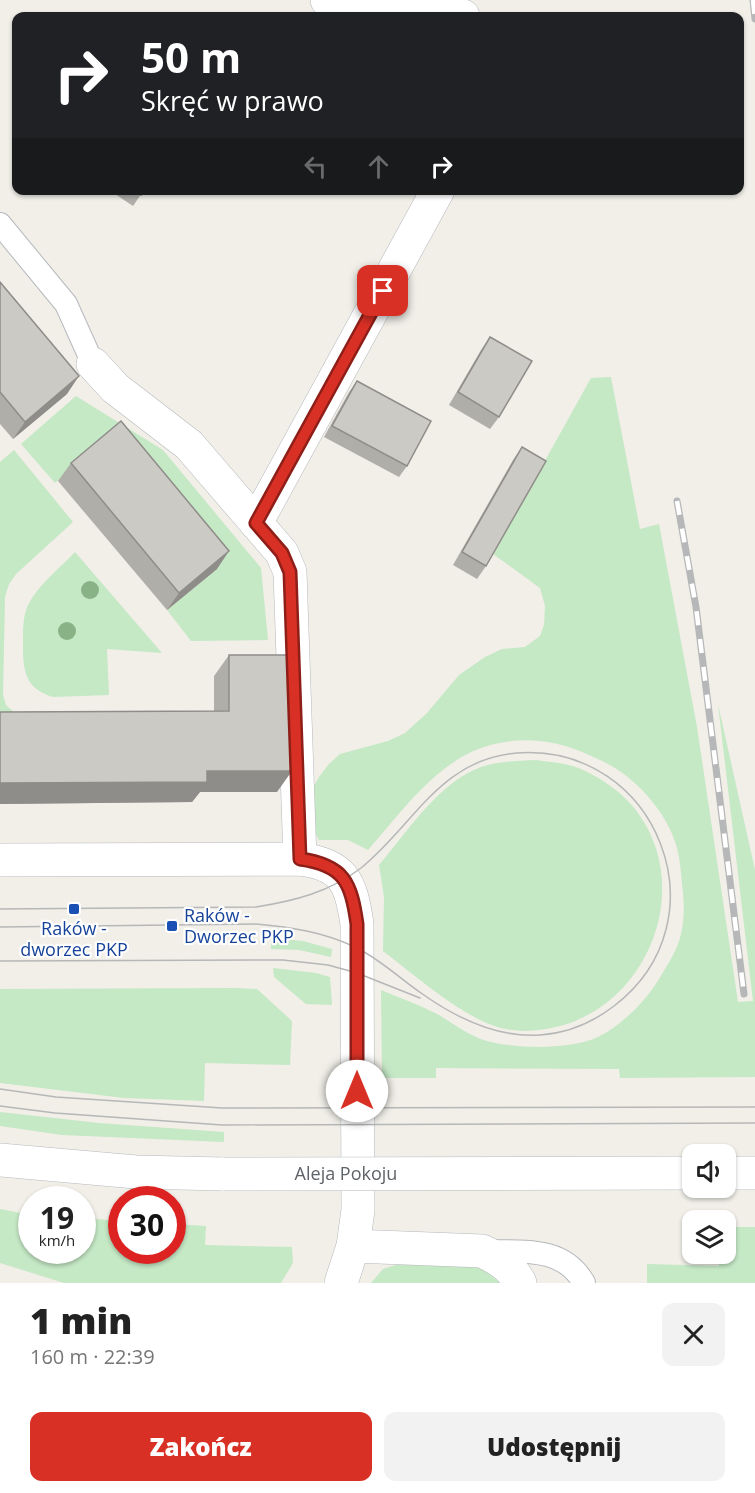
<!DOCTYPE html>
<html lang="pl">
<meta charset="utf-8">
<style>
:root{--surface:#fff;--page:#f2f2f2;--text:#222;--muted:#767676;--accent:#d93025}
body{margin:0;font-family:"Open Sans",sans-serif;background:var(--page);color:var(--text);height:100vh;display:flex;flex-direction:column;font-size:22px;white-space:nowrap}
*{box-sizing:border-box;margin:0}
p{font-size:20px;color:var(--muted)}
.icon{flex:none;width:33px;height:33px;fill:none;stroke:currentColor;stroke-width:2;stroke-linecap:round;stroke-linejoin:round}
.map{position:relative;height:1283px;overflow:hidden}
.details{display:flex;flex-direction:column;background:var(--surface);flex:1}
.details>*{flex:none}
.guide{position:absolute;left:12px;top:12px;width:732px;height:183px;border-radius:12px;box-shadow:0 2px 4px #0004;background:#202124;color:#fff;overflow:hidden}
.buttons{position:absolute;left:682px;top:1144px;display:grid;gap:12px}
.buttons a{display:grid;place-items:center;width:54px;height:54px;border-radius:12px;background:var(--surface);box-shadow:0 2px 4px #0004;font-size:30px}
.speed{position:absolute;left:18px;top:1186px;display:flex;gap:12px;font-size:30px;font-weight:700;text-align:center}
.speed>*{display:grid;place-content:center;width:78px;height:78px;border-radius:50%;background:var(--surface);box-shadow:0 2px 4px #0004;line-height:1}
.speed small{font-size:15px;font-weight:400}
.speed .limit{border:9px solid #d22;background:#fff;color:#111}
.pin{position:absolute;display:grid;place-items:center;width:51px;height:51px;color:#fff;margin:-26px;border-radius:12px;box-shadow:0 3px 9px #0006}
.me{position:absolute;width:66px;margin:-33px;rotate:0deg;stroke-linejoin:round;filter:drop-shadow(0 0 4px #0008)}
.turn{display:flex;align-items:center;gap:21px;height:126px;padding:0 30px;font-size:27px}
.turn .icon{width:78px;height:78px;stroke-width:2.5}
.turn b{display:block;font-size:42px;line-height:51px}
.lanes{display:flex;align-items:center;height:57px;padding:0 30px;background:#0003;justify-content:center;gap:30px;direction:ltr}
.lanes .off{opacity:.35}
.round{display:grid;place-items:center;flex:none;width:63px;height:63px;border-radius:12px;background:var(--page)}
.overview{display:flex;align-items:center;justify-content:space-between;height:102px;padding:0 30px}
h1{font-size:36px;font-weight:800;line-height:45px}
.action{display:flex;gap:12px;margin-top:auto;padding:12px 30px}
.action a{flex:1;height:69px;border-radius:12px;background:var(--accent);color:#fff;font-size:24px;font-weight:800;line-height:69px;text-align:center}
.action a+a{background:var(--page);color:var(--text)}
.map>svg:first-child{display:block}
.green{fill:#c5e8c5}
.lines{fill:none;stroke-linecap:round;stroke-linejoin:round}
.lane-casing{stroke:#b5b8bc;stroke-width:24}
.street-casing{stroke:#b5b8bc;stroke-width:34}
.secondary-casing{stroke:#b6babf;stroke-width:34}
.lane{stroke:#fff;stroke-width:22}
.street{stroke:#fff;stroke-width:33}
.secondary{stroke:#fff;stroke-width:33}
.tram{stroke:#b6b7b8;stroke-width:1.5}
.rail-casing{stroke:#b6b7b8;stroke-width:7}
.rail{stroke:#fff;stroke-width:4.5;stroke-dasharray:14;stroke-linecap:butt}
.secondary-bridge-casing{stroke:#b6babf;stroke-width:34;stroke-linecap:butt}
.secondary-bridge{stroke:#fff;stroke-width:33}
.tree{fill:#89b387}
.wall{fill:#afaea9}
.shaded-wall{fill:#8f8d8a}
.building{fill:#cccac5;stroke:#8f8d8a;stroke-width:1.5}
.route-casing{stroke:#8d1f18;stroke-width:15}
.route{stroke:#d93025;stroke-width:10}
.transit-dot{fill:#1a4fb4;stroke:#fff;stroke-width:2}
.labels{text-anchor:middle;stroke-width:4.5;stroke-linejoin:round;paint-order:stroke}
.transit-label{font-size:18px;fill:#164399;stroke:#fff;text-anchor:start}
.street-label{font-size:18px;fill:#5f6368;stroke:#fff}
</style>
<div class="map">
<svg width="755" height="1283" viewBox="0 0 755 1283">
<rect width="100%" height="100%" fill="#f1efe8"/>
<!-- green -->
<g class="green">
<path d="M611 377 640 529 659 524 697 727 738 1002 753 1001 718 704 755 870V1077L620 1078 619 1069 436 1068V1078H382L381 990C400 998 420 1005 439 1015 454 1024 469 1036 487 1041 516 1049 570 1050 598 1037 624 1024 648 999 662 974 670 961 678 948 681 934 685 917 684 901 682 884 681 872 680 860 677 848 669 818 644 787 618 770 608 763 594 757 582 752 543 735 497 736 460 758 424 780 396 818 368 850L348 840H319L310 824V793L319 777 328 765 340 754 388 741 405 733 427 713 459 675 485 657 502 649 525 647 540 636 544 625 545 606 540 588 493 554 591 378Z"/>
<polygon points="76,396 163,450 261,568 268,640 191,641 167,610 216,569 109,439 55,483 21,444"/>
<polygon points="14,450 73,522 16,574 9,584 5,597 3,695 6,705 15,713 0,720 0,462"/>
<path d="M75 552 162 653 107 649 109 695 53 697C23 688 23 668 23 641 23 629 23 616 28 605 38 585 60 568 75 552Z"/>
<path d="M536 760C550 762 567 763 581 769 601 778 625 794 638 813 693 889 649 1002 560 1026 541 1031 520 1033 501 1028 459 1016 418 977 383 951L384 897 379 865C407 832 439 782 481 767 499 761 518 761 536 760Z"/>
<polygon points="271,938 303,941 332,949 331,957 299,950 271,949"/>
<polygon points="273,968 316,973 330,977 332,1005 306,1004 274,977"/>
<polygon points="234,988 257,989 292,1021 290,1065 205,1063 204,1101 124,1098 0,1083 0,989"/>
<polygon points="0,1112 99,1123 224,1132 224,1142 62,1135 0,1126"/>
<polygon points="0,1209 31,1215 32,1251 82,1251 83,1218 121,1221 122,1251 172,1251 173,1224 206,1226 205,1245 292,1247 293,1263 281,1283 64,1283 0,1263"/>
<polygon points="726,1227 755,1227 755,1283 647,1283 647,1264 719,1266 718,1254 726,1254"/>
<polygon points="399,1264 471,1264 487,1271 500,1283 371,1283 383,1269"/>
</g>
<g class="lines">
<!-- lane casing -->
<g class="lane-casing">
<g id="lane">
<polyline points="0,224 66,304 93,364"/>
<path d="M486 1251C523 1252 563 1246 584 1283"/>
</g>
</g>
<!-- street casing -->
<g class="street-casing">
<g id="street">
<polyline points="327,0 444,10 463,16"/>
<polyline points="93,364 115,388 189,445 282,553 290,572 300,859"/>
<polyline points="256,523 438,190"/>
<path d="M0 860 300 859C344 865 351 882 357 924L358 1210 353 1246 341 1283"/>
<path d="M353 1246 482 1251C499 1259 511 1266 520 1283"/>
</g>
</g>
<!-- secondary casing -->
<g class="secondary-casing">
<g id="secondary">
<polyline points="0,1160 136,1172 224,1174"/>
<polyline points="726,1173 755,1173"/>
</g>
</g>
<!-- lane -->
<use href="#lane" class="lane"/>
<!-- street -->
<use href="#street" class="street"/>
<!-- secondary -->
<use href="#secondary" class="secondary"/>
<!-- tram -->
<g class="tram">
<path d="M0 909 256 907C294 901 330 892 361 868 414 825 440 759 517 753 657 743 727 920 614 1006 592 1023 568 1033 540 1035 496 1038 456 1018 421 993 399 978 380 959 355 947 323 932 291 927 256 924L0 927"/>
<polyline points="0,961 283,960 328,965 357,973 420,998"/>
<polyline points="0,1089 56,1097 222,1108 755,1107"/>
<polyline points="0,1106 55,1113 222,1125 755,1123"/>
</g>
<!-- rail casing -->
<g class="rail-casing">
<g id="rail">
<polyline points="753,0 755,19"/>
<polyline points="677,501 696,607 744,994"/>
</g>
</g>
<!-- rail -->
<use href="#rail" class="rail"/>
<!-- secondary-bridge casing -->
<g class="secondary-bridge-casing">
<polyline id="secondary-bridge" points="224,1174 693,1173"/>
</g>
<!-- secondary-bridge -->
<use href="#secondary-bridge" class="secondary-bridge"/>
</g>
<!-- trees -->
<g class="tree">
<circle cx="90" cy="590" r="9"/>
<circle cx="67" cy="631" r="9"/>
</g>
<!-- wall -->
<g class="wall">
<polygon points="109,190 144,190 133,206"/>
<polygon points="0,282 67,394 13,439 0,424"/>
<polygon points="490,337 499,417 490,429 449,405 481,350"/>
<polygon points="357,381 407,466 399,477 324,437 349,392"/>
<polygon points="522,447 486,566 477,579 453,565 513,460"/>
<polygon points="71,463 217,569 167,610 58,481"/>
<polygon points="229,655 277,792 200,792 192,802 0,804 0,712 214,711 214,676"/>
</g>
<!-- shaded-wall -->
<g class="shaded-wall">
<polygon points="79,376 67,394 13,439 25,422"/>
<polygon points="229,551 217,569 167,610 179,593"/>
<polygon points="207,771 292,771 277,792 200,792 192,802 0,804 0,783"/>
</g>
<!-- building -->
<g class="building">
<polygon points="135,190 144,190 141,195"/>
<polygon points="0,282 79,376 25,422 0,392"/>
<polygon points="490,337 532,361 499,417 458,392"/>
<polygon points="357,381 431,421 407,466 332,426"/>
<polygon points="121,421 229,551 179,593 71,463"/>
<polygon points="522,447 546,461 486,566 462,552"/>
<polygon points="229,655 289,655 292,771 207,771 207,782 0,783 0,712 229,711"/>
</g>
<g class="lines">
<!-- route casing -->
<g class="route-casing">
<path id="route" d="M357 1091V924C351 882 344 865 300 859L290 572 282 553 256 523 383 291"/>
</g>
<!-- route -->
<use href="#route" class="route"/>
</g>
<!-- markers -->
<g class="transit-dot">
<rect x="68" y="903" width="12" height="12" rx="3"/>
<rect x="166" y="920" width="12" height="12" rx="3"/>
</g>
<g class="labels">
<!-- transit labels -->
<g class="transit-label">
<text x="184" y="922">Raków -<tspan x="184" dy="21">Dworzec PKP</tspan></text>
<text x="74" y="935" text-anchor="middle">Raków -<tspan x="74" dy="21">dworzec PKP</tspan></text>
</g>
<!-- street labels -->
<g class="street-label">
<text x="346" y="1180">Aleja Pokoju</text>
</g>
</g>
</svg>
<div class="buttons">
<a><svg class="icon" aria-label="sound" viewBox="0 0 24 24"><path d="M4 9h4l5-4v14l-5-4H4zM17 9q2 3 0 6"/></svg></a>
<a><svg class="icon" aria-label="layers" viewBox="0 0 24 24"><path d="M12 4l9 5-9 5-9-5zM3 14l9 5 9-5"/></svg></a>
</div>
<div class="speed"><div>19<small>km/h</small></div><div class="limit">30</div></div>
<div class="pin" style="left:383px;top:291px;background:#d93025"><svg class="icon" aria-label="arrive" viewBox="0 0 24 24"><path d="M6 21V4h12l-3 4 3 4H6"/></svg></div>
<svg class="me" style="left:357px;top:1091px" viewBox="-20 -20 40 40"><circle r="19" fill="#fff"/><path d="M0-13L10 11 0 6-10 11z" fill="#d93025"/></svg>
<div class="guide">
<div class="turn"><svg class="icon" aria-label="right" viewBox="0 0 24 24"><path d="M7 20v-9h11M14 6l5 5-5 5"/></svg><div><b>50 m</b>Skręć w prawo</div></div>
<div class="lanes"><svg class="icon off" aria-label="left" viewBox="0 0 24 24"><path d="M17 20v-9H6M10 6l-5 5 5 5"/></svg><svg class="icon off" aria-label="ahead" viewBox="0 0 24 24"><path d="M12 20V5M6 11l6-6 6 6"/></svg><svg class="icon" aria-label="right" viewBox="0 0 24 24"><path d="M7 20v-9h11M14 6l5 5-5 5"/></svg></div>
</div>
</div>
<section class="details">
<div class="overview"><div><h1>1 min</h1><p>160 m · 22:39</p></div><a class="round"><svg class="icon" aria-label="close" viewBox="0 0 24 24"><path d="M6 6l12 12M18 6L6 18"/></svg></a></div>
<div class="action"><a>Zakończ</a><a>Udostępnij</a></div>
</section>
